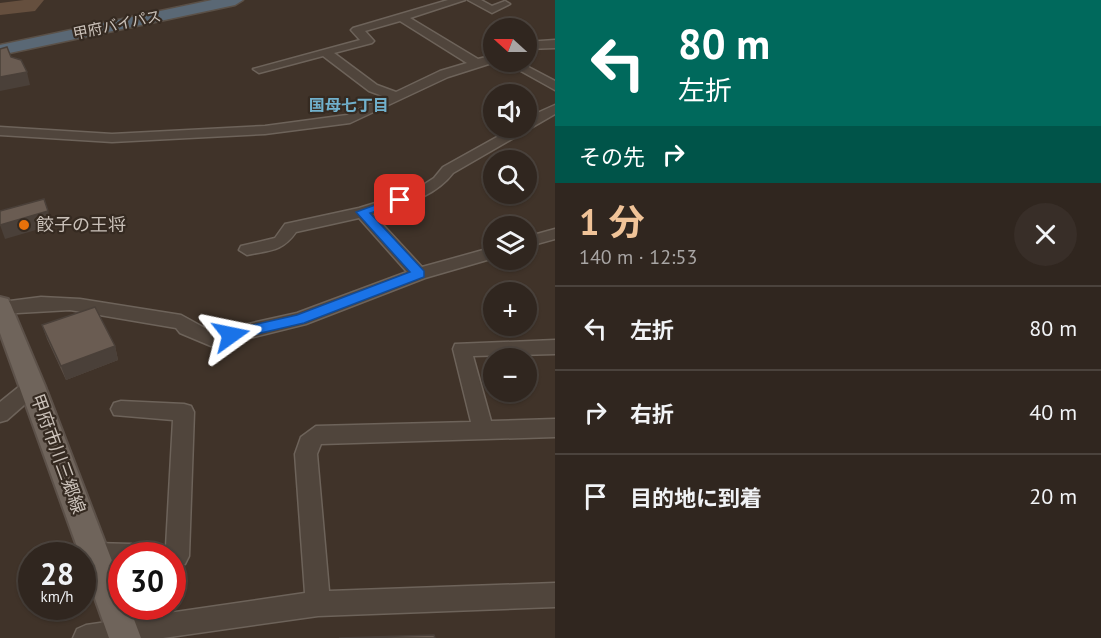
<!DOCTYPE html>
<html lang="ja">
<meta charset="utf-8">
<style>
:root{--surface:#30261f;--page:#382e28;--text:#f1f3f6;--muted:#a8a5a4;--line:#4b433d;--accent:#f0c398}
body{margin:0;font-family:"PT Sans","Noto Sans JP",sans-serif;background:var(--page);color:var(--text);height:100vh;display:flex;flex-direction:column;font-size:22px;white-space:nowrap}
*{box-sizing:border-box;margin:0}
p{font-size:20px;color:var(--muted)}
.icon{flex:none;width:33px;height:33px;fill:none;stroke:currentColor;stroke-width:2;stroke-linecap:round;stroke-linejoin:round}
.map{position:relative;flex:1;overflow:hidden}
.sheet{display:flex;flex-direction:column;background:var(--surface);width:546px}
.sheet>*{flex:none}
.banner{background:#00695c;color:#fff;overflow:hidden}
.needle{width:39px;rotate:291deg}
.tools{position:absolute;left:483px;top:18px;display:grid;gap:12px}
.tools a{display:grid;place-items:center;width:54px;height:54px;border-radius:50%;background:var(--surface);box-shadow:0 2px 4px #0004,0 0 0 2px var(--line);font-size:30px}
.speed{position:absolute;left:18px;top:542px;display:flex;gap:12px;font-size:30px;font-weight:700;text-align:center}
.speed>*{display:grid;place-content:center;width:78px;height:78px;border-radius:50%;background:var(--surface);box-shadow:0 2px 4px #0004,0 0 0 2px var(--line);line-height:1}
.speed small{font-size:15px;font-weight:400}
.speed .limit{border:9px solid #d22;background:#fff;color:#111}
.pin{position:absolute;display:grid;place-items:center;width:51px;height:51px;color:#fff;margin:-26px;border-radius:12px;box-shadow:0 3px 9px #0006}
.me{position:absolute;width:66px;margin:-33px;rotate:78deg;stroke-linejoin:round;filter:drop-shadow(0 0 4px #0008)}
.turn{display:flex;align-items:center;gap:21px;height:126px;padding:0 24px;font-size:27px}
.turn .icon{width:78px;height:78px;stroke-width:2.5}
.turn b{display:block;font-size:42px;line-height:51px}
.then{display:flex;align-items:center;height:57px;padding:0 24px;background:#0003;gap:12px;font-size:22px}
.round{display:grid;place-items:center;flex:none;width:63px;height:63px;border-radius:32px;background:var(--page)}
.headline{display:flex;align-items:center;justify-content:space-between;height:102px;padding:0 24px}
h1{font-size:36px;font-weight:700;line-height:45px;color:var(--accent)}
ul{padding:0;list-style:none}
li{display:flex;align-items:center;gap:18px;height:84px;padding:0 24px;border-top:2px solid var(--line)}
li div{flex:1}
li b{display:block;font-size:22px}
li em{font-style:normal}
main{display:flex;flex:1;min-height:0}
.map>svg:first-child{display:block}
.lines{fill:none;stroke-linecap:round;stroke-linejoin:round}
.river{fill:#654f3e;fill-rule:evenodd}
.minor-casing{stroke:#6d635a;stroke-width:3}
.major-casing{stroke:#5c5149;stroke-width:4}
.highway-casing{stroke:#5a5047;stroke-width:3}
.minor{fill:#50453c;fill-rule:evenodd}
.major{fill:#6f645b;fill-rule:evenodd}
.highway{fill:#5a6875;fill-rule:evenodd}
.wall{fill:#5b4f47}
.shaded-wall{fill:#4a4039}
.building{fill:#6a5c52;stroke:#4a4039;stroke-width:1.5}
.route{fill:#1a73e8;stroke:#114b97;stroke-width:1.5}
.food-dot{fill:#e8710a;stroke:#352a21;stroke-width:2}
.labels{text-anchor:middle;stroke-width:4.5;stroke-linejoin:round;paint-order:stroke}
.far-street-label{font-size:15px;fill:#cac1b9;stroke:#352a21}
.far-neighbourhood-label{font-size:16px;font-weight:bold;fill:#71b1cd;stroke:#352a21}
.poi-label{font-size:18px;fill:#cac1b9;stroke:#352a21;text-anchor:start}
.street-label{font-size:18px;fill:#cac1b9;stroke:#352a21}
</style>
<main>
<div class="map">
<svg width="555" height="638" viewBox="0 0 555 638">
<rect width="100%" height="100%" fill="#403329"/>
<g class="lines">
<!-- river -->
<polygon class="river" points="24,0 44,0 35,11 0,15 0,3"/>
<!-- minor casing -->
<g class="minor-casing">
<g id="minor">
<path d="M448 0H465L410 18 478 59 494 55 495 62 448 77 350 123 265 134 112 142 0 135V127L112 134 265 126 347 115 385 97 369 91 323 56 259 73 253 69 360 40 351 30 353 28ZM400 21 467 63 440 71 396 92 377 85 334 53 372 43 374 41 365 31Z"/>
<polygon points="468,0 481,0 492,6 505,1 510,4 492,13"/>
<polygon points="555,40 555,48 526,49 526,42"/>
<polygon points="505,62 519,62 555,81 555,90"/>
<path d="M555 105V114L453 173C433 199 402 204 373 214L422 267 494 247V258L425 278 306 324 250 338 211 346 180 333 176 328 70 310 0 314 2 302 41 297 80 299 181 315 212 332 297 313 407 272 359 218 296 232C282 252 270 250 247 255L239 250 241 246 275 238 285 224 359 208 414 191 434 178 443 167 513 128H526V118Z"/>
<polygon points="555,229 555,239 526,247 526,237"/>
<polygon points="555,340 555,354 473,356 491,421 555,419 555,437 321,444 317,454 329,591 555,583 555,607 318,616 163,638 73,638 77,629 86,625 305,593 295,454 301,437 316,426 471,422 453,349 455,344"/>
<polygon points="33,378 40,381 43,386 40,391 7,420 0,422 0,402 26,381"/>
<polygon points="121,401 184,404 191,406 194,412 189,556 185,564 172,567 172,555 161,555 166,547 173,420 114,415 111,409 114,403"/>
<polygon points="95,543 131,544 139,547 143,555 122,555 122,566 95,565 87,562 83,554 87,546"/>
</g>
</g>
<!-- major casing -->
<g class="major-casing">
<polygon id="major" points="0,297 8,299 11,305 45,386 122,587 122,606 129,606 141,638 109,638 82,562 82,555 80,555 0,333"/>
</g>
<!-- highway casing -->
<g class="highway-casing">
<polygon id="highway" points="212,0 243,0 235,5 0,55 0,45"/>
</g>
<!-- minor -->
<use href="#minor" class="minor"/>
<!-- major -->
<use href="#major" class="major"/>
<!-- highway -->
<use href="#highway" class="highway"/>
</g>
<!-- wall -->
<polygon class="wall" points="42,325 115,346 118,360 66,380 47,339"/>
<!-- shaded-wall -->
<g class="shaded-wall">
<polygon points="27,72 30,85 0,91 0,77"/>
<polygon points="48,211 53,225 5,239 0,225"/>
<polygon points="115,346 118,360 66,380 61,366"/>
</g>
<!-- building -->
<g class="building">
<polygon points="7,47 11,57 21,60 27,72 0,77 0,49"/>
<polygon points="44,199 48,211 0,225 0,211"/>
<polygon points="95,307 115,346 61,366 42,325"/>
<polygon points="434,635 435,638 339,638"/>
</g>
<!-- route -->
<polygon class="route" points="400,196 404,197 404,202 370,213 424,271 424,277 304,323 231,340 226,339 226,331 297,315 410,272 356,212"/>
<!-- markers -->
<circle class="food-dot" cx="24" cy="225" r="6"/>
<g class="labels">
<!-- far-street labels -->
<g class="far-street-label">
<text transform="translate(117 25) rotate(-12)" y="5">甲府バイパス</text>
</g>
<!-- far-neighbourhood labels -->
<g class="far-neighbourhood-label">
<text x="349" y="111">国母七丁目</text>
</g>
<!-- poi labels -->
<g class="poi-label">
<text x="36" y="231">餃子の王将</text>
</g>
<!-- street labels -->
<g class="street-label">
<text transform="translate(58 454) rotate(70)" y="6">甲府市川三郷線</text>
</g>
</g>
</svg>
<div class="tools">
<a><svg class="needle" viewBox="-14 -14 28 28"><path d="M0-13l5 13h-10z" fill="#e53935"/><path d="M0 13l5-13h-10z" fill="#a8a5a4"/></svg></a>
<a><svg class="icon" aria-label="sound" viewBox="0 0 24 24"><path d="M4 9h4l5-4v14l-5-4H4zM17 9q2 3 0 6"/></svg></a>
<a><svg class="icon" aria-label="search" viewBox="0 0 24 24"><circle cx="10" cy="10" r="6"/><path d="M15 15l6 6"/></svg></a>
<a><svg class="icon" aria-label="layers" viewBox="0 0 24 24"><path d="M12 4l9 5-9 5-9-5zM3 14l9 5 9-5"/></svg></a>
<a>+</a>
<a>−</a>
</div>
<div class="speed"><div>28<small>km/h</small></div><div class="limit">30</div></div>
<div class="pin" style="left:400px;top:200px;background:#d93025"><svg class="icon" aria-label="arrive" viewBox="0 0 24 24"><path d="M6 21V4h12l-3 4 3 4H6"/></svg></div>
<svg class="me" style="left:231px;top:335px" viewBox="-20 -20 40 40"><path d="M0-17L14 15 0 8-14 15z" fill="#1a73e8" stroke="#fff" stroke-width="4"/></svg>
</div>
<section class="sheet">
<div class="banner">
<div class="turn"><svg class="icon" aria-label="left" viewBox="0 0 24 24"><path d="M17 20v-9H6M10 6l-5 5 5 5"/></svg><div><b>80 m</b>左折</div></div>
<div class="then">その先<svg class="icon" aria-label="right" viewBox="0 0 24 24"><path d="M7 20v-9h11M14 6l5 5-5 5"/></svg></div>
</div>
<div class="headline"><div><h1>1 分</h1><p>140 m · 12:53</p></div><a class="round"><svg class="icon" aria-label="close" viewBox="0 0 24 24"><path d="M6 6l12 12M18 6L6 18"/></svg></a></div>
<ul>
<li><svg class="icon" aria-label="left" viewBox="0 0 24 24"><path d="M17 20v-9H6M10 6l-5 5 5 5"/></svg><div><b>左折</b></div><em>80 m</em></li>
<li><svg class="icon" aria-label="right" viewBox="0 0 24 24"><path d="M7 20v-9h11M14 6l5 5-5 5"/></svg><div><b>右折</b></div><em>40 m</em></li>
<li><svg class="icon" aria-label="arrive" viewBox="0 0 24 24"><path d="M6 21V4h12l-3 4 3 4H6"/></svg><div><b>目的地に到着</b></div><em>20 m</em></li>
</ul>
</section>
</main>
